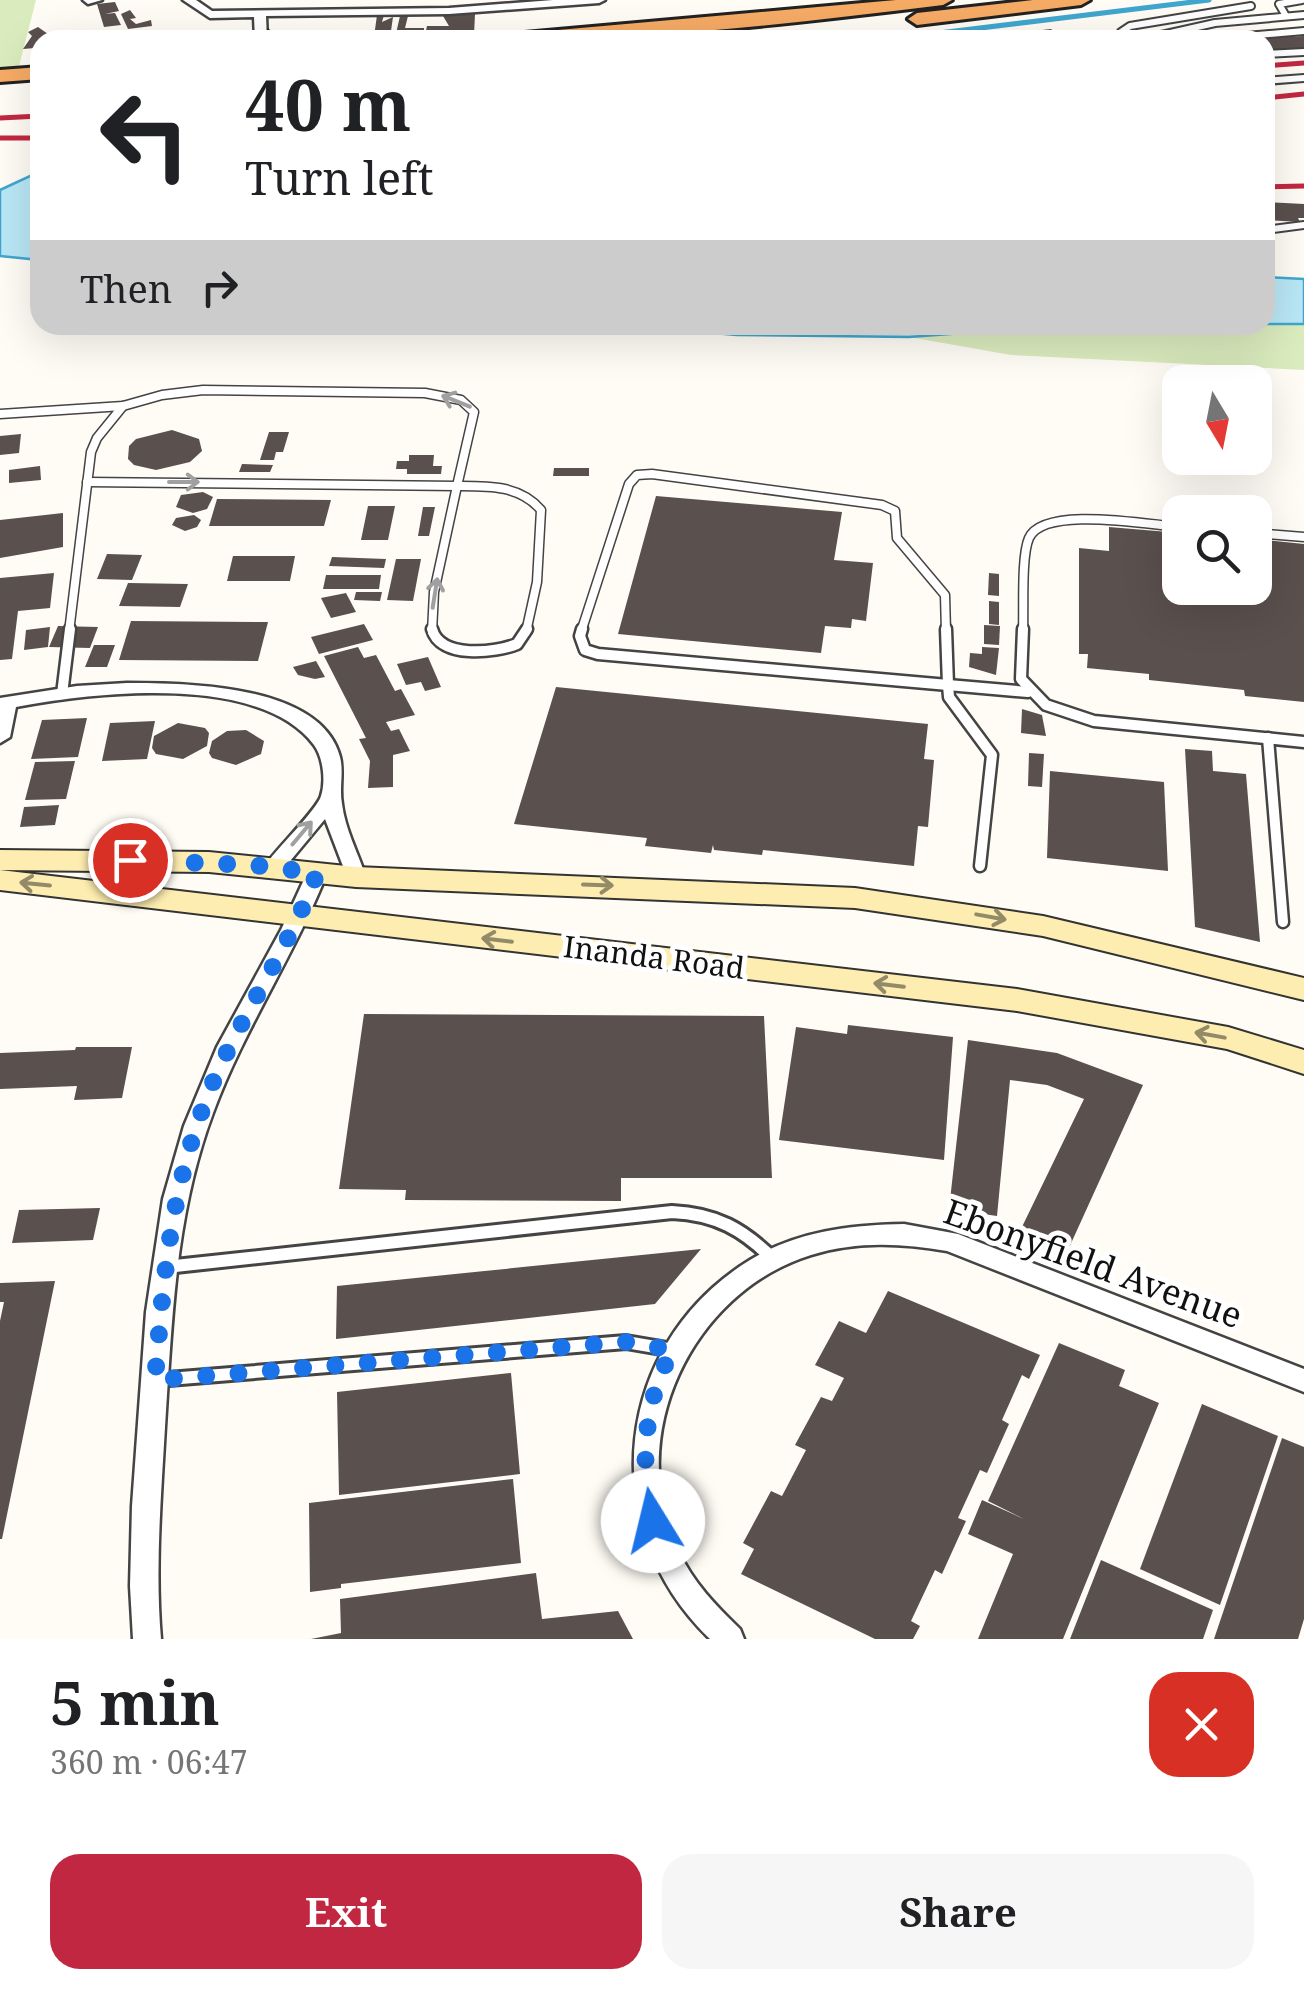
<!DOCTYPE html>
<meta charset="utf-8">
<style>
:root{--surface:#fff;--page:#f6f6f6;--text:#202124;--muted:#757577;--accent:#c22741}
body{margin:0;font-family:"Noto Serif",serif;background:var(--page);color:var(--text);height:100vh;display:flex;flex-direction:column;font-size:38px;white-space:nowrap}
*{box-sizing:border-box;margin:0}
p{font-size:32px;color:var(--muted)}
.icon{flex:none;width:55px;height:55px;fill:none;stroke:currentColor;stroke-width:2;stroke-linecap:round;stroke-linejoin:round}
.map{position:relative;height:1639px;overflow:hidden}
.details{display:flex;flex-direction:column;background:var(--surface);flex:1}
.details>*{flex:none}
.top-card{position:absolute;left:30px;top:30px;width:1245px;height:305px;border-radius:30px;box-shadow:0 10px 40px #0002;background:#fff;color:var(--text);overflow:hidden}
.needle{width:65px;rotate:170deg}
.tools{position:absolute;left:1162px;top:365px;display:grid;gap:20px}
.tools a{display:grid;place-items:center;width:110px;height:110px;border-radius:20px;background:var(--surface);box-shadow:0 10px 40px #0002;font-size:50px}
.pin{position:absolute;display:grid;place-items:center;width:85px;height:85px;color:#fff;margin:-42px;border:5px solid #fff;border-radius:50%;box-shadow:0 2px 10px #0007}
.me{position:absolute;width:110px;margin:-55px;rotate:351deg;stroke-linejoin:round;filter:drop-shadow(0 0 8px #0008)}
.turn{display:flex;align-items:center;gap:35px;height:210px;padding:0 50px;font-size:45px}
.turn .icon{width:130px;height:130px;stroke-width:2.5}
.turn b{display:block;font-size:70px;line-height:85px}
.then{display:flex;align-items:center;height:95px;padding:0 50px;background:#0003;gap:20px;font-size:38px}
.round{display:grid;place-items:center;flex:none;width:105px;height:105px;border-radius:30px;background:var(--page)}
.summary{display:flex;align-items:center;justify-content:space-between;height:170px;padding:0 50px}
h1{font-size:60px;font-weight:700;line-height:75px}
.action{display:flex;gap:20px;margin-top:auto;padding:20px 50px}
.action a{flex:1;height:115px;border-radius:30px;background:var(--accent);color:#fff;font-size:40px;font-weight:700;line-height:115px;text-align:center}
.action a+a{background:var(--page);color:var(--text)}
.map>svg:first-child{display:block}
.green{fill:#daebbd}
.water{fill:#b9e7f6;stroke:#40a6ce;stroke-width:2.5}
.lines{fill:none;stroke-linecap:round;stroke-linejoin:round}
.stream{stroke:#40a6ce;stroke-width:5}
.building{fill:#5a504d}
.service-far3-casing{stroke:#444;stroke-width:10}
.service-far2-casing{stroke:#444;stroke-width:11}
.service-far1-casing{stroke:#444;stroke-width:15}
.service-casing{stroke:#444;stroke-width:18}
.minor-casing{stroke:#444;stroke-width:5}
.secondary-casing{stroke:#333;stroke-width:4}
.trunk-casing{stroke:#222;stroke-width:6}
.service-far3{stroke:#fff;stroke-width:6}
.service-far2{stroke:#fff;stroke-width:8}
.service-far1{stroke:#fff;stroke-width:10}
.service{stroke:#fff;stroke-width:12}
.minor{fill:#fff;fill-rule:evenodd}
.secondary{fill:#feedb0;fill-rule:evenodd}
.trunk{fill:#f6ab65;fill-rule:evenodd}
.rail{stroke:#c22741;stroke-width:5}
.oneway{stroke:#a0a0a0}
.oneway2{stroke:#938a68}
.route{stroke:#1a73e8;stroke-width:18;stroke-dasharray:0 32.4}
.labels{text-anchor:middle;stroke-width:10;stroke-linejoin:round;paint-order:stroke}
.street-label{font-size:30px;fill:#111;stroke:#fff}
.near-street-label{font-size:35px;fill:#111;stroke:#fff}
</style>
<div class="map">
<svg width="1304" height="1639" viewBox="0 0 1304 1639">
<rect width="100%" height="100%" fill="#fffcf5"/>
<!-- green -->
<g class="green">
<polygon points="0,0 36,0 18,70 0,71"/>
<polygon points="1304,324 1304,370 1011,355 909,337 1070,325"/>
</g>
<!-- water -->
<g class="water">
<polygon points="30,176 40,177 40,260 0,256 0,190"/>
<polygon points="1265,277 1304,279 1304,324 1265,324"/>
<polygon points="617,325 1070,325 909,337 737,335"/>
</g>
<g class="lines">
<!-- stream -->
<polyline class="stream" points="882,40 1209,0"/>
</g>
<!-- building -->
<g class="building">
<polygon points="115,2 119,11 105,14 115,13 121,25 104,27 97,4"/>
<polygon points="130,10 136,18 130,19 136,24 151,20 152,26 128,29 121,14"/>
<polygon points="475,14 474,35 461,31 458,36 425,35 427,26 449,26 443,16"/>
<polygon points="377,15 384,15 382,22 393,17 390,38 374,37"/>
<polygon points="400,16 408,16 405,28 424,28 424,36 395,38"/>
<polygon points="38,27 48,34 57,33 56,40 40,40 35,48 23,49 32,36 28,32"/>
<polygon points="1051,29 1060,37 1003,40 998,35"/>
<polygon points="1304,36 1304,49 1265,51 1265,38"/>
<polygon points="1265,202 1304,204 1304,218 1298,218 1300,222 1265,220"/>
<polygon points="172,430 199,439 202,451 190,462 156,470 134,465 128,459 129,446 136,439"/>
<polygon points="269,432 289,432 283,452 276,452 274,460 260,460"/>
<polygon points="21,434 19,453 0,455 0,436"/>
<polygon points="409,455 434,455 433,466 442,466 441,474 407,474 407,469 396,469 397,461 409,461"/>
<polygon points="242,464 273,465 270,472 239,472"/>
<polygon points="40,466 41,480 9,483 9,470"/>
<polygon points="554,468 589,468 589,476 553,476"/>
<polygon points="203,492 213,497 207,509 193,513 176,507 181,495"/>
<polygon points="656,496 842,512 834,560 873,563 866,621 852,619 851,628 825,626 821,653 618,634"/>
<polygon points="217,499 331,500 324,526 209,526"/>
<polygon points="368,506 395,506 388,540 361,540"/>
<polygon points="423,507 435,507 429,536 418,536"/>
<polygon points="63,513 63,547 0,558 0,520"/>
<polygon points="194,515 201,520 197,527 185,531 172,525 176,518"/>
<polygon points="1109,527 1180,533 1180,588 1255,588 1255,539 1304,544 1304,702 1245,696 1244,690 1149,680 1149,674 1087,668 1088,654 1079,654 1079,548 1109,551"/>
<polygon points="107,554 142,555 132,580 97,579"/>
<polygon points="233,556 295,556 290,581 227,581"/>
<polygon points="332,557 386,559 384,568 329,566"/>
<polygon points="396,559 421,559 413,601 387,600"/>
<polygon points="54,573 50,608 18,611 12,659 0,660 0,578"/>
<polygon points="989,573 999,574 999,596 988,595"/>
<polygon points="326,575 381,575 379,589 323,589"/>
<polygon points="128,583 188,584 180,607 119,606"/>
<polygon points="356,592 382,592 380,601 354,600"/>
<polygon points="346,593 356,612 331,618 321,598"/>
<polygon points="989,601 999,602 999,625 989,624"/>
<polygon points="131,621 268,622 258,661 119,660"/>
<polygon points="364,624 373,640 319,654 311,637"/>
<polygon points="984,625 1000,626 999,645 984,644"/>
<polygon points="58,626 98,627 90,648 49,647"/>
<polygon points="50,627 48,647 24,650 26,630"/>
<polygon points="94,645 115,645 107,667 85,667"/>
<polygon points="358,647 364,658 376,655 395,691 401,689 415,715 386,722 391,731 399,729 410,751 393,755 393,787 368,788 370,761 359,739 366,738 324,656"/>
<polygon points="982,647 999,648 996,675 969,667 970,653 982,654"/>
<polygon points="428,657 441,687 425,691 421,682 406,685 397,664"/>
<polygon points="316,661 325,677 315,679 298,675 293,667"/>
<polygon points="556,687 928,724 924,759 934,760 928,827 918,826 914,866 763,850 762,855 714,850 713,845 711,853 645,846 647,838 514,824"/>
<polygon points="1022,709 1042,715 1046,736 1021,733"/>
<polygon points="87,718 78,757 31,759 42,720"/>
<polygon points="155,721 147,759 102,761 110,723"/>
<polygon points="178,723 205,728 209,733 207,746 183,759 156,754 152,748 154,736"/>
<polygon points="246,730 264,741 261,754 236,765 212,758 209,753 212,741 227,731"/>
<polygon points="1185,749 1212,751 1213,771 1246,774 1260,942 1195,927"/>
<polygon points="1029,753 1044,754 1042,787 1028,786"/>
<polygon points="75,761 66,799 25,800 35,762"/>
<polygon points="1050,771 1164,782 1168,871 1047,858"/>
<polygon points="59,805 55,825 20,827 24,807"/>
<polygon points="364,1014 764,1016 772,1178 621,1178 621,1201 405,1200 406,1190 339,1189"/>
<polygon points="848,1025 953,1037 944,1160 779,1140 796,1027 847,1034"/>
<polygon points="968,1040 1057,1053 1143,1085 1068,1250 1020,1231 1084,1099 1047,1085 1010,1080 997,1216 949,1209"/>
<polygon points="76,1047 132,1047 122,1098 74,1100 77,1086 0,1089 0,1053 75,1050"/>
<polygon points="100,1208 93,1240 12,1243 19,1210"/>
<polygon points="701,1249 655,1304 336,1339 337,1286"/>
<polygon points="55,1281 2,1539 0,1539 0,1321 4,1302 0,1302 0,1283"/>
<polygon points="888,1291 1040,1355 1029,1379 1022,1375 1002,1420 1009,1424 987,1473 980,1470 958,1518 966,1521 942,1574 935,1570 911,1621 920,1626 913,1639 875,1639 741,1574 754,1549 743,1543 771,1491 782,1496 806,1450 795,1445 821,1397 832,1401 844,1378 815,1365 839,1321 866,1333"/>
<polygon points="1059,1343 1125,1370 1119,1386 1159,1403 1063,1639 978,1639 1013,1554 968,1534 982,1500 1024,1519 988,1501"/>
<polygon points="511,1373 520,1474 339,1495 337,1392"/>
<polygon points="1202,1404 1278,1436 1220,1605 1140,1569"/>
<polygon points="1282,1438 1304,1447 1304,1619 1298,1639 1214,1639"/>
<polygon points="513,1479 521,1563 341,1584 341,1588 310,1592 309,1503"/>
<polygon points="1101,1560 1213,1610 1203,1639 1070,1639"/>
<polygon points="536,1573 542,1619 618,1611 633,1639 311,1639 341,1633 340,1599"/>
</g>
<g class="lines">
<!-- service-far3 casing -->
<g class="service-far3-casing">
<g id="service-far3">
<polyline points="1286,16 1279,4 1302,0"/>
<polyline points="1246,36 1304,31"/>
<polyline points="1125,40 1121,32 1130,26 1251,6"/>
<polyline points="1139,40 1215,23 1304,15"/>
<polyline points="1265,54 1304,52"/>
<polyline points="1265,81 1304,78"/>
<polyline points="1265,230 1304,225"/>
</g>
</g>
<!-- service-far2 casing -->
<g class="service-far2-casing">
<g id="service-far2">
<polyline points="0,414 123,406 162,395 203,390 425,393 461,400 474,412 457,486"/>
<polyline points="87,482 457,486"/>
<path d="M457 486C488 486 520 485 541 510L537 582 526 632"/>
<polyline points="1255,533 1304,537"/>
<polyline points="69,632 91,452 97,438 123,406"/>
<polyline points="432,632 434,592 457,486"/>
<polyline points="581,632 629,484 637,475 652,474 882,505 895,511 897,538 945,595 946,632"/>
<path d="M1023 632C1024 609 1021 556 1029 538 1044 505 1149 525 1180 527"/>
</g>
</g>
<!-- service-far1 casing -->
<g class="service-far1-casing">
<g id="service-far1">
<path d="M432 629C440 659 495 653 517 644L527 629"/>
<polyline points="582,629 580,636 585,650 598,654 948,685"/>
<polyline points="946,629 948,685"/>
<polyline points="1023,629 1021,679 1046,705 1094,721 1304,742"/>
<polyline points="948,685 1028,692"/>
<polyline points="948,685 949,697 992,755 980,866"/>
<polyline points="62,694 70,629"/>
<polyline points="1268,738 1283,922"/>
</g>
</g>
<!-- service casing -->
<g class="service-casing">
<g id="service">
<path d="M166 1267 672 1212C716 1214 743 1229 774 1260"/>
<polyline points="156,1380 626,1342 673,1350"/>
</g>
</g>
<!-- minor casing -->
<g class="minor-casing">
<g id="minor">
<polygon points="83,0 102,0 88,4"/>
<polygon points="183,0 196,0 212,11 449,8 553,0 605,0 599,3 449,14 266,16 267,40 255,40 254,17 210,18"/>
<path d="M127 683C186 683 321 684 340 757 344 772 339 788 342 804 345 829 358 853 366 877L363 882H349L325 819 281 872 274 874 264 867C275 850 317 810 321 796 326 781 323 757 314 745 260 673 95 692 16 707L10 737 0 743V698L77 686Z"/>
<path d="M317 866 327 873C294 956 244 1029 213 1113 175 1214 172 1320 165 1427 161 1498 155 1568 161 1639H133L130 1586 132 1506 146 1312 163 1199 184 1126 217 1047 281 930 307 873Z"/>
<path d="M904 1224 958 1234 1304 1369V1392L947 1251C901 1243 856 1241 811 1255 692 1292 622 1437 679 1552 693 1582 716 1606 740 1629L744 1639H710C594 1528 613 1344 750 1260 797 1231 851 1225 904 1224Z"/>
</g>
</g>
<!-- secondary casing -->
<g class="secondary-casing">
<g id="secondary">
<polygon points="0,850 209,852 356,867 855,888 1043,916 1304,978 1304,1000 1043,936 855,908 356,887 209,872 0,870"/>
<polygon points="0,870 1017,989 1228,1027 1304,1050 1304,1074 1227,1049 1017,1011 0,890"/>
</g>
</g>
<!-- trunk casing -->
<g class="trunk-casing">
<g id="trunk">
<path d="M896 0H952L943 5C797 23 650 40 504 40L513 34Z"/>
<polygon points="1033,0 1090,0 1081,5 917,25 908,19 917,13"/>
<polygon points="261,30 268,32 268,40 245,40"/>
<polygon points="40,67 40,79 0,82 0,70"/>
</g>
</g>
<!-- service-far3 -->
<use href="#service-far3" class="service-far3"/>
<!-- service-far2 -->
<use href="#service-far2" class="service-far2"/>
<!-- service-far1 -->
<use href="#service-far1" class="service-far1"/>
<!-- service -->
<use href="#service" class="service"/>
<!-- minor -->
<use href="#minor" class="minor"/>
<!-- secondary -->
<use href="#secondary" class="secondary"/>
<!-- trunk -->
<use href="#trunk" class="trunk"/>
<!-- rail -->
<g class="rail">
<polyline points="1265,66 1304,63"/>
<polyline points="1265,98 1304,94"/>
<polyline points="0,118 40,116"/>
<polyline points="0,138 40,138"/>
<polyline points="1265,187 1304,186"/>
</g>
</g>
<!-- one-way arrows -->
<defs><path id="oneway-shaft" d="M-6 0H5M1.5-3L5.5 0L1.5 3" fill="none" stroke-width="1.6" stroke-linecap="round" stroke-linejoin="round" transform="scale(2.5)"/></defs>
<g class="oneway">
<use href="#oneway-shaft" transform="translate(456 401) rotate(-158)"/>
<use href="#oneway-shaft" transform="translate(184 482)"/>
<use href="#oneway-shaft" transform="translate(435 593) rotate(-81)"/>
<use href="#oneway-shaft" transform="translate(302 833) rotate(-50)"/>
</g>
<g class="oneway2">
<use href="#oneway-shaft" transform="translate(35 884) rotate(-174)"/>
<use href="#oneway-shaft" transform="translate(598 885) rotate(2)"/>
<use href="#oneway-shaft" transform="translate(991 917) rotate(10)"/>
<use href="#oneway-shaft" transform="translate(497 940) rotate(-173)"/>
<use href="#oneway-shaft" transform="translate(889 985) rotate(-173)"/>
<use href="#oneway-shaft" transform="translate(1210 1035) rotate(-170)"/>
</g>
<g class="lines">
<!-- route -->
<path class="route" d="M130 860 253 865 317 873C290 946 245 1009 214 1080 171 1181 164 1272 155 1380L626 1342 673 1350C644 1398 639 1467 653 1521"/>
</g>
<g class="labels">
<!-- street labels -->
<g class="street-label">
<text transform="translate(654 958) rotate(7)" y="10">Inanda Road</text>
</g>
<!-- near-street labels -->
<g class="near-street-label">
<text transform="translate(1093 1264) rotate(20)" y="12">Ebonyfield Avenue</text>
</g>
</g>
</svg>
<div class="tools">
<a><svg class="needle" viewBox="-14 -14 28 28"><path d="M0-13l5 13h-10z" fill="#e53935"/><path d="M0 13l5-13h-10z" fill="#757577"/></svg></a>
<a><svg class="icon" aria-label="search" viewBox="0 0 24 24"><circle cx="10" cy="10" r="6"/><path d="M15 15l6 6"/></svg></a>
</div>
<div class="pin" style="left:130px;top:860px;background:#d93025"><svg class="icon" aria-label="arrive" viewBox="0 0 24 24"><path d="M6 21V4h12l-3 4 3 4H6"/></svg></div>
<svg class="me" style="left:653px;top:1521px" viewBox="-20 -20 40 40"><circle r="19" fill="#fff"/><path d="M0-13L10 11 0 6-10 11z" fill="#1a73e8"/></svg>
<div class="top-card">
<div class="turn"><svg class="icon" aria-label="left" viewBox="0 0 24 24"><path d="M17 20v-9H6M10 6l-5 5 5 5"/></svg><div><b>40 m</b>Turn left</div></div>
<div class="then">Then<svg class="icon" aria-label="right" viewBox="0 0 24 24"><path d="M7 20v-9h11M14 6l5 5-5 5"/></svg></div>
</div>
</div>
<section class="details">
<div class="summary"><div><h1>5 min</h1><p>360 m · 06:47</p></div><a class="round" style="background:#d93025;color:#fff"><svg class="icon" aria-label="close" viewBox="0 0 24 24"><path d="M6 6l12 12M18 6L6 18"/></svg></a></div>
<div class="action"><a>Exit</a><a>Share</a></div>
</section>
